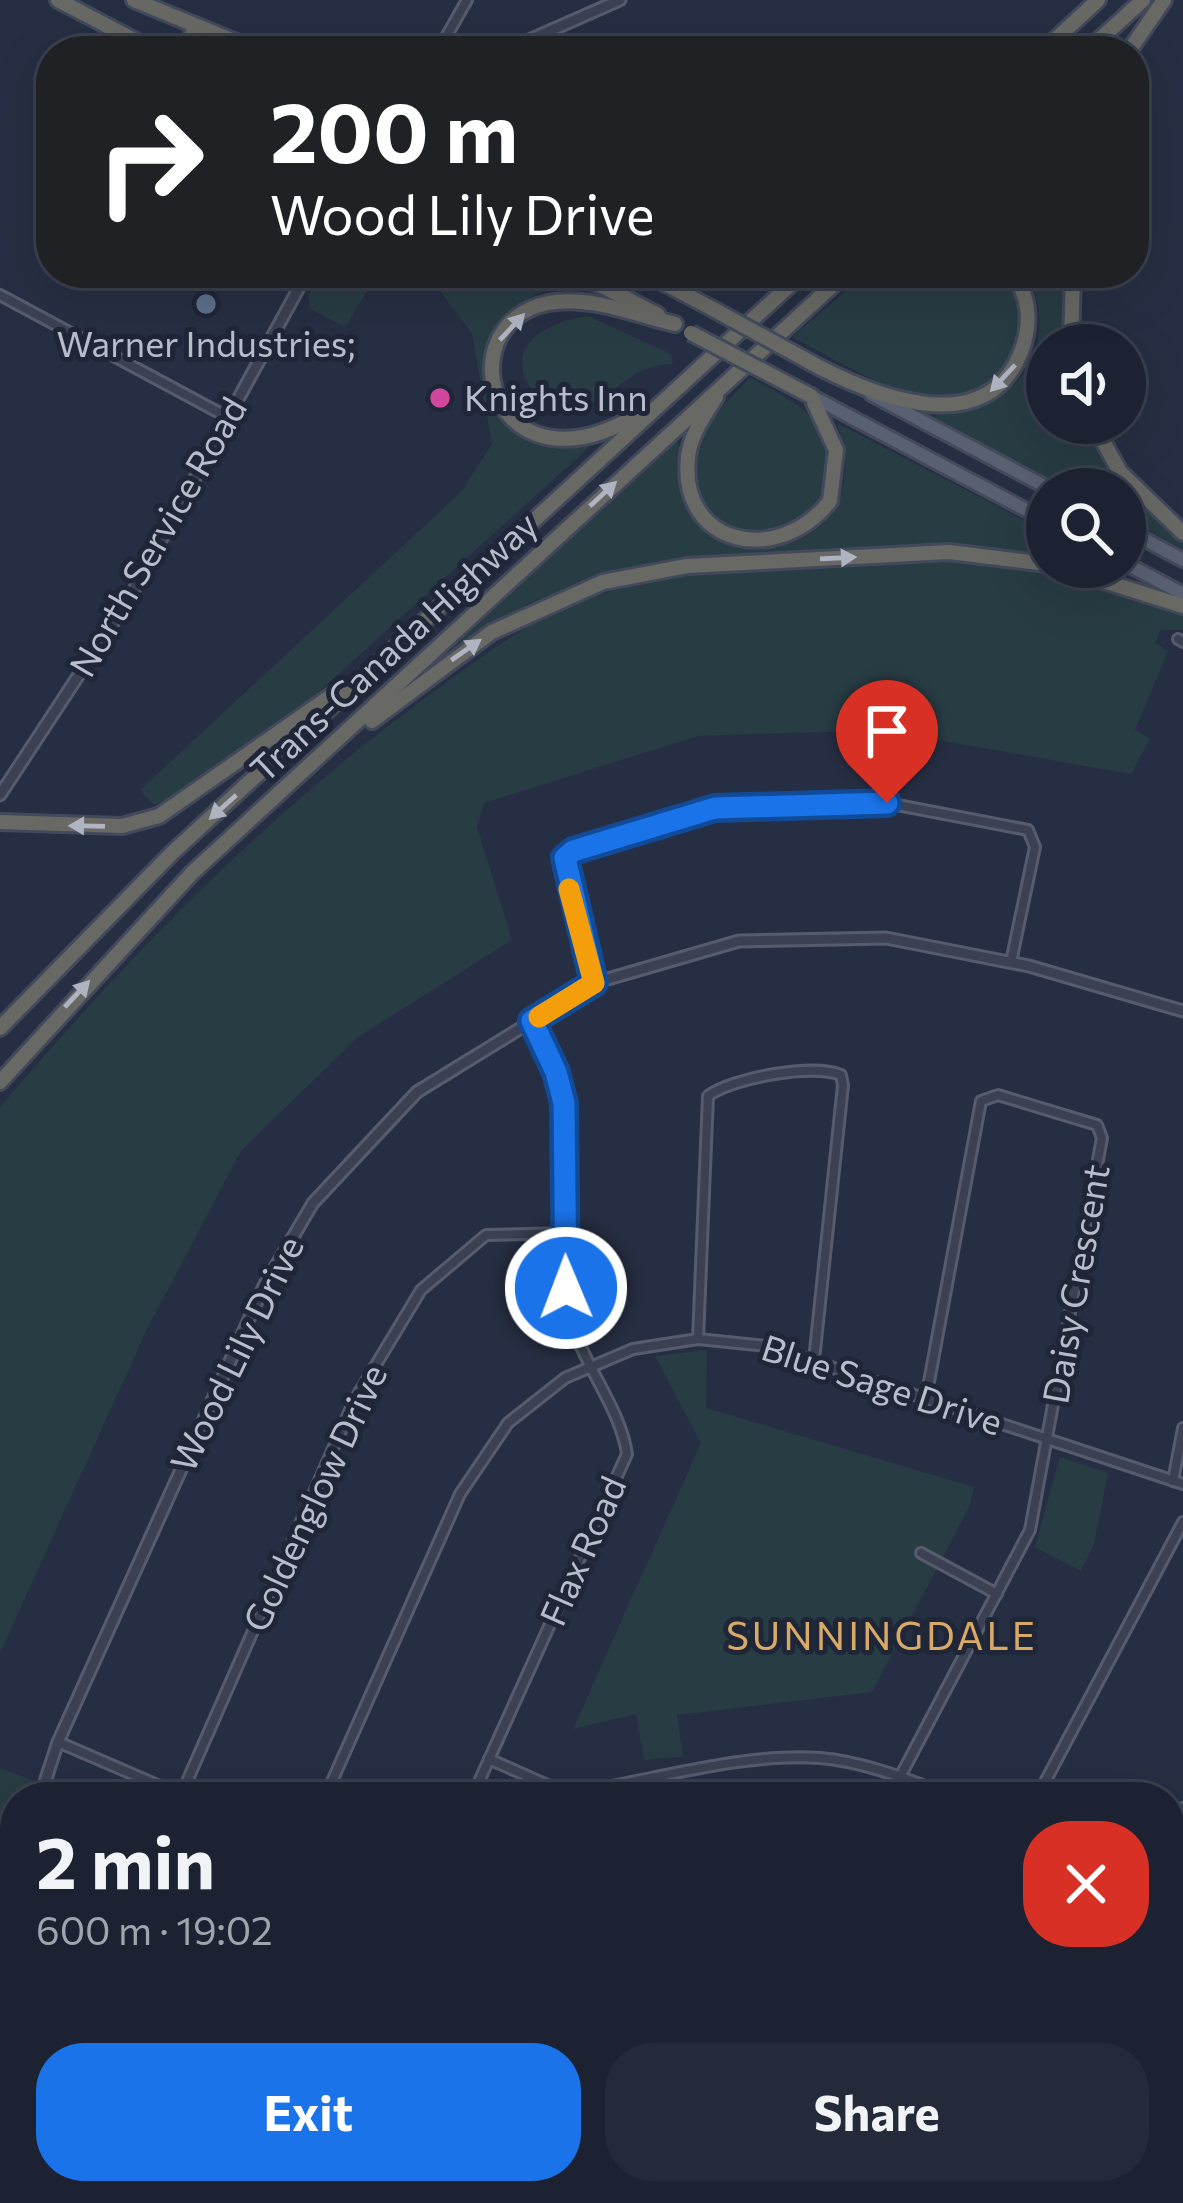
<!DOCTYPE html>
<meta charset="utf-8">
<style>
:root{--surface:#1c2232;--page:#252a3a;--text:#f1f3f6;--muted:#a0a4ac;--line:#3a3f4d;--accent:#1a73e8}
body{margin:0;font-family:Commissioner,sans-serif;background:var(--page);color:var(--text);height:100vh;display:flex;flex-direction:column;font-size:45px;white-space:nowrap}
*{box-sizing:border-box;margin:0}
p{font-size:39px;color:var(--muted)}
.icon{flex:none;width:66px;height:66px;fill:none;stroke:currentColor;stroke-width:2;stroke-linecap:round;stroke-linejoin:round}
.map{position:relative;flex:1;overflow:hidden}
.details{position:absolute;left:0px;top:1782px;width:1185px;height:423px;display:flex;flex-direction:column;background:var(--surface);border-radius:48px 48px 0 0;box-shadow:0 12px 48px #0002,0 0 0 3px var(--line)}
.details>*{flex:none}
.hud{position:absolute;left:36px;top:36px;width:1113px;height:252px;border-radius:48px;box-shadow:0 12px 48px #0002,0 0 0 3px var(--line);background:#202124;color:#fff;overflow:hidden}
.fabs{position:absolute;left:1026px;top:324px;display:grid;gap:24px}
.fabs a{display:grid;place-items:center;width:120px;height:120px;border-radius:50%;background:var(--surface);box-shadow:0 12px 48px #0002,0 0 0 3px var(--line);font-size:60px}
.pin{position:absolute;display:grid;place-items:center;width:102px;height:102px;color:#fff;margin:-123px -51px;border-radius:50% 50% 50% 0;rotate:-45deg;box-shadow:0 0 12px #0007}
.pin .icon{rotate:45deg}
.me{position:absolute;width:132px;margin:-66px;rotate:359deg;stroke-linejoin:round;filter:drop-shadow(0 0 9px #0008)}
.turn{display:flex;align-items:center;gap:42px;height:252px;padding:0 36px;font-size:54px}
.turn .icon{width:156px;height:156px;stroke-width:2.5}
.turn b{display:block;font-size:84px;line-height:102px}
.round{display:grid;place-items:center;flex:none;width:126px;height:126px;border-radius:48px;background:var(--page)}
.head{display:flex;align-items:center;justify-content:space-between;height:204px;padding:0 36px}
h1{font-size:72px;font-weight:700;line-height:90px}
.primary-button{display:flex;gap:24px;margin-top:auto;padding:24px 36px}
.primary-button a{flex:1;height:138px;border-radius:48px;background:var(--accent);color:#fff;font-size:48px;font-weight:700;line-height:138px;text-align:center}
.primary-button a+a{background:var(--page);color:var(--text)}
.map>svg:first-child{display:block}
.green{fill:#283c44}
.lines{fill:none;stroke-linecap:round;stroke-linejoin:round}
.stream{stroke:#3c496b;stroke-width:3}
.minor-casing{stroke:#565c6d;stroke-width:14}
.tertiary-casing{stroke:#565c6d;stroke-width:15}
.primary-casing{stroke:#444a5c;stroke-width:18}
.trunk-casing{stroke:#42495a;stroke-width:20}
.minor{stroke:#3b4152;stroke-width:8}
.tertiary{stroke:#3b4152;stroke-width:9}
.primary{stroke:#596072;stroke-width:12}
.trunk{stroke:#686865;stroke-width:14}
.trunk-bridge-casing{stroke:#42495a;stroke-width:20;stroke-linecap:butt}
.trunk-bridge{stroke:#686865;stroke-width:14}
.oneway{fill:#b0b4c2}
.route-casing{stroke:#114b97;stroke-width:30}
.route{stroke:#1a73e8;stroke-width:21}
.slow{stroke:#f59e0b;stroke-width:21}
.service-dot{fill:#5c6f8a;stroke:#1f2638;stroke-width:4.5}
.hotel-dot{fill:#d1479c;stroke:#1f2638;stroke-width:4.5}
.labels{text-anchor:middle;stroke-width:10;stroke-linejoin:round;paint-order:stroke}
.poi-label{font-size:36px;fill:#b8bdcc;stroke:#1f2638}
.street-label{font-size:36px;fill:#b8bdcc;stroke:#1f2638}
.neighbourhood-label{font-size:39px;letter-spacing:3px;fill:#d8a967;stroke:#1f2638}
</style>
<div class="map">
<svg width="1183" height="2203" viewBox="0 0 1183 2203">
<rect width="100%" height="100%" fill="#262e43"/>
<!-- green -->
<g class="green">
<polygon points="320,273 379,273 345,327 310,309 308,297"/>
<path d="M427 273H559L580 284C565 290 548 288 533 296 467 330 495 390 531 432L595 442 303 706 187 792 154 805 140 790 461 492 492 444 472 334Z"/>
<path d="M867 273H1008C1024 299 1032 332 1014 360 958 443 857 370 792 337Z"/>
<path d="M1028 273H1066L1067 345H1047V423H1086C1106 471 1140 512 1183 541V549L1125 518V489H1069L934 418 938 413C1021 407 1060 352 1028 273Z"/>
<path d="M588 316 671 354 673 364C617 365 619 411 548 411 542 400 531 391 526 380 508 338 558 320 588 316Z"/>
<path d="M750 377C796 404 833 416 827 476 817 568 672 539 695 450 702 423 732 398 750 377Z"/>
<path d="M837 423 1047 532V554L919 545 631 567 530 602 434 665 677 441C692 465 676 491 699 519 735 562 809 555 836 506 850 479 845 450 837 423Z"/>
<path d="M949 560 1070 575 1183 615V630H1161L1155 643 1168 651 1135 730 1150 739 1131 774 881 730 698 736 484 803 477 827 512 940 358 1037 241 1151 147 1329 0 1653V1107C129 956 265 816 425 698 469 666 520 626 571 605 686 558 827 566 949 560Z"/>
<polygon points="707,1350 706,1408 974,1487 969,1507 872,1692 677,1715 683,1757 644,1760 636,1714 573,1729 701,1443 655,1356"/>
<polygon points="1060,1457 1108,1473 1094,1544 1081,1571 1035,1547"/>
<polygon points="0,1768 33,1780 30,1797 15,1797 15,2087 0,2095"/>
<polygon points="1170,2086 1183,2093 1183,2203 833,2203 809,2190 1170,2190"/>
<polygon points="316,2190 448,2190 441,2203 340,2203"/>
</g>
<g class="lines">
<!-- stream -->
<g class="stream">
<polyline points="0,1967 9,2024"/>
<polyline points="0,2026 15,2023"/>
<polyline points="1088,2190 1101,2203"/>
</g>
<!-- minor casing -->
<g class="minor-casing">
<g id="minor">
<polyline points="438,51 467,0"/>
<polyline points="0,295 229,418"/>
<polyline points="1178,639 1183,642"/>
<polyline points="594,983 564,871 568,854 722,808 887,803 1028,830 1035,847 1011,962"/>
<path d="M698 1339 708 1096C732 1078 813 1063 841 1075L843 1085 814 1360"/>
<polyline points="1173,1481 1183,1428"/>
<polyline points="921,1553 997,1594"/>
<polyline points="58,1742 183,1796"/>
<path d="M489 1759 554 1788 579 1792C652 1780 747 1752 820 1758 867 1762 911 1781 955 1797"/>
<polyline points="900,1777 1030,1530 1102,1138 1097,1125 998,1095 981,1101 926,1398"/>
<polyline points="181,1795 354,1401 421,1290 486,1235 565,1233"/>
<polyline points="325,1797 460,1494 508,1423 565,1378 633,1349 698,1339 767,1346 1183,1484"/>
<path d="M472 1797 627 1454C620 1406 582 1365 571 1317 554 1248 570 1173 564 1103L557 1072 532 1021"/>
<polyline points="1037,1797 1183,1522"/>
<polyline points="1170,1833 1183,1808"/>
<polyline points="1170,2009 1183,2016"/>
<polyline points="0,2187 15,2177"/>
</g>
</g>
<!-- tertiary casing -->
<g class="tertiary-casing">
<g id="tertiary">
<polyline points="504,51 620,0"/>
<polyline points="0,795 130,597 307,273"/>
<polyline points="40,1797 58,1742 264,1286 313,1203 417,1092 594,983 739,941 886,938 1029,966 1183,1011"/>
<polyline points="173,2190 190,2203"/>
</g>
</g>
<!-- primary casing -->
<g class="primary-casing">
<g id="primary">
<polyline points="871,394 1050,489"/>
<polyline points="811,396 1047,521"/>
<polyline points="1125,529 1183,560"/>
<polyline points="1125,563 1183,594"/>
</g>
</g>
<!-- trunk casing -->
<g class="trunk-casing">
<g id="trunk">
<polyline points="58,0 155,51"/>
<polyline points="134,0 258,51"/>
<polyline points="192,34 224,51"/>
<polyline points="1043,51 1098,0"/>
<polyline points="1087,51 1143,0"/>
<polyline points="1129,51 1164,0"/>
<polyline points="577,273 658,315"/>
<polyline points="645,273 713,309"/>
<polyline points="1071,345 1073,273"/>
<path d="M819 367C881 399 987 439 1021 352 1032 323 1030 298 1013 273"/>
<path d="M716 397C705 415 690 435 688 457 678 546 778 567 830 501L836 450 811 396"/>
<path d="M644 411C493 507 442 325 548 303 588 295 637 315 675 324"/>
<polyline points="1093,423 1120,472 1183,533"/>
<polyline points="1059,567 1183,606"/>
<polyline points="372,721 492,632 603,582 687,566 949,552 1047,564"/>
<polyline points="0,822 122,826 159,816 338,691"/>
<polyline points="0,1028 171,854 803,273"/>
<polyline points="0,1082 192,873 846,273"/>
</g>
</g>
<!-- minor -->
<use href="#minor" class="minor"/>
<!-- tertiary -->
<use href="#tertiary" class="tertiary"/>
<!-- primary -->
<use href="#primary" class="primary"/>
<!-- trunk -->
<use href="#trunk" class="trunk"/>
<!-- trunk-bridge casing -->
<g class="trunk-bridge-casing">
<g id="trunk-bridge">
<polyline points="713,309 819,367"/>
<polyline points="691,333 811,396"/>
</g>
</g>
<!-- trunk-bridge -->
<use href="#trunk-bridge" class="trunk-bridge"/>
</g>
<!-- one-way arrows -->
<defs><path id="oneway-solid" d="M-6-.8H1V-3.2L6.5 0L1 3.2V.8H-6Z" transform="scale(3)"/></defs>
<g class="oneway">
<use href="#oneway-solid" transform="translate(512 327) rotate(-47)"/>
<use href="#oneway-solid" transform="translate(1003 378) rotate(133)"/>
<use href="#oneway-solid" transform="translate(603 494) rotate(-43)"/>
<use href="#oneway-solid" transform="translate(838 558) rotate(-3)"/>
<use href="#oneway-solid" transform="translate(466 650) rotate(-35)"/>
<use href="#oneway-solid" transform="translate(223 807) rotate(138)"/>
<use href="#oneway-solid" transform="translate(87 826) rotate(-179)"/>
<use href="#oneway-solid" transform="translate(77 994) rotate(-47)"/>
</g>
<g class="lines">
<!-- route casing -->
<g class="route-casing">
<polyline id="route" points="566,1288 564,1103 556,1072 532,1021 594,983 565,858 573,851 715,808 887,803"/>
</g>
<!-- route -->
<use href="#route" class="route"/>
<!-- slow -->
<polyline class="slow" points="539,1017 594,983 569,889"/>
</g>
<!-- markers -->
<circle class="service-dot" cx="206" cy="304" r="12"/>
<circle class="hotel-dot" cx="440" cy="398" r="12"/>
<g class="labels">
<!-- poi labels -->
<g class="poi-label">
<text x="206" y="357">Warner Industries;</text>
<text x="464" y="411" text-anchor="start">Knights Inn</text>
</g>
<!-- street labels -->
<g class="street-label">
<text transform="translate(158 537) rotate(-60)" y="13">North Service Road</text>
<text transform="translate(394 647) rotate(-43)" y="13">Trans-Canada Highway</text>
<text transform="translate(1076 1284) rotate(-80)" y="13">Daisy Crescent</text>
<text transform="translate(237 1354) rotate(-64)" y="13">Wood Lily Drive</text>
<text transform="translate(882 1385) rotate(18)" y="13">Blue Sage Drive</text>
<text transform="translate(315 1498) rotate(-65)" y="13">Goldenglow Drive</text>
<text transform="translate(583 1551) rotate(-66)" y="13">Flax Road</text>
</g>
<!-- neighbourhood labels -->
<g class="neighbourhood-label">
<text x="882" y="1650">SUNNINGDALE</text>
</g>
</g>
</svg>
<div class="fabs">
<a><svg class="icon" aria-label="sound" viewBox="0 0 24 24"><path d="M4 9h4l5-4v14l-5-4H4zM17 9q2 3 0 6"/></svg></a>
<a><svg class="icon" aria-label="search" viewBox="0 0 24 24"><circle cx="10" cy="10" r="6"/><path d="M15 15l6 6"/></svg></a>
</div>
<div class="pin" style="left:887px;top:803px;background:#d93025"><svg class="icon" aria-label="arrive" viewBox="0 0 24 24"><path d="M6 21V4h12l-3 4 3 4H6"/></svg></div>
<svg class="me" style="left:566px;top:1288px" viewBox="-20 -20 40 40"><circle r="17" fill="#1a73e8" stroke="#fff" stroke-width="3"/><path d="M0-11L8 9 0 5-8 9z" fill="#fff"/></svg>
<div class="hud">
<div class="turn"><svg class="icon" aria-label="right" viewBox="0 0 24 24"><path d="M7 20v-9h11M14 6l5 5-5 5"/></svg><div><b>200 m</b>Wood Lily Drive</div></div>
</div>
<section class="details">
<div class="head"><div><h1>2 min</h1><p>600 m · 19:02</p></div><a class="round" style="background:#d93025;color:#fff"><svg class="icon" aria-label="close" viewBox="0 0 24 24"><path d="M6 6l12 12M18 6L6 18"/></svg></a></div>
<div class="primary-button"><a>Exit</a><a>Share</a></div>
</section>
</div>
